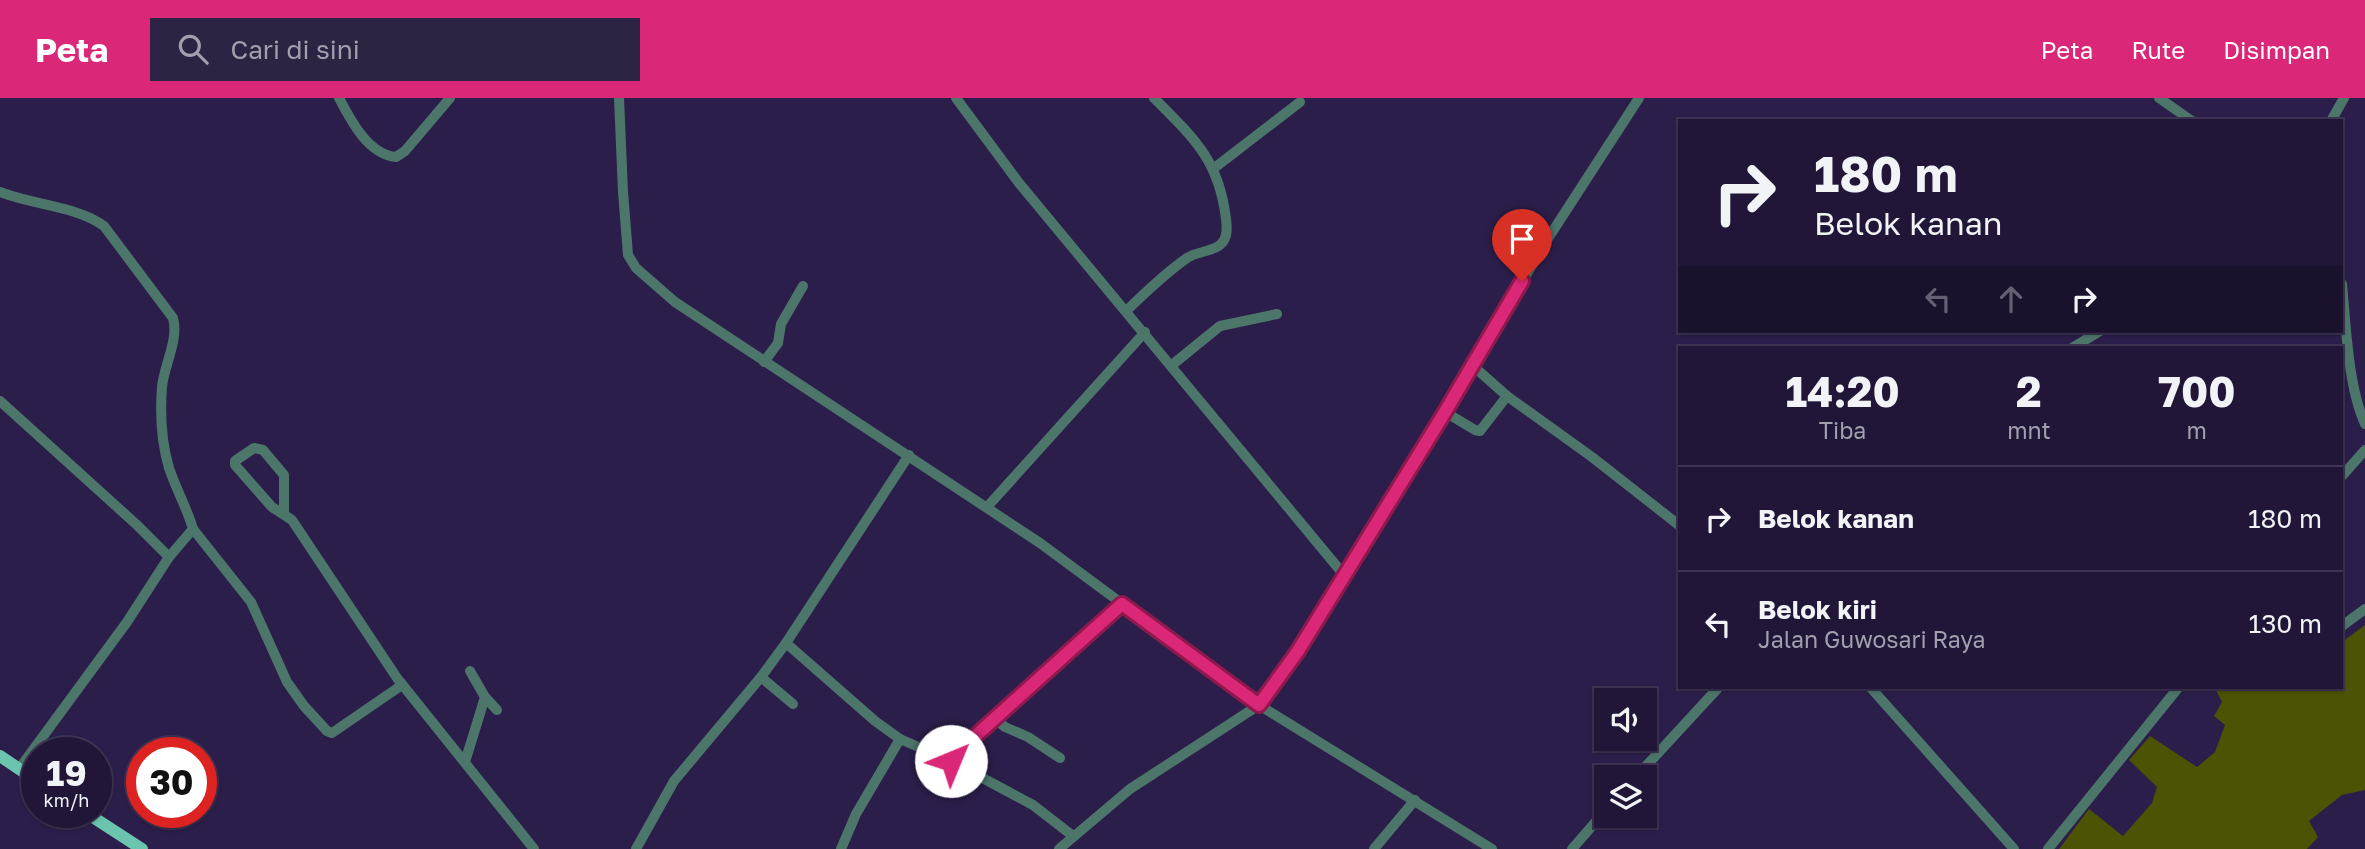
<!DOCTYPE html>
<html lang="id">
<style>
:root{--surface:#211638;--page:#2d2343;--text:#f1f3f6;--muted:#a29fae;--line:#3e3553;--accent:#db2777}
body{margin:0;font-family:"Golos Text",sans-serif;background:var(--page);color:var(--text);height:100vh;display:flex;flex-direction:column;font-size:26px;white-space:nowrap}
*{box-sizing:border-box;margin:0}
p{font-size:23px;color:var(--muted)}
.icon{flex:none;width:38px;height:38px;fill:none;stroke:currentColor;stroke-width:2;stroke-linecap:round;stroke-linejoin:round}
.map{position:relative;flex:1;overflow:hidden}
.side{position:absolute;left:1678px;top:248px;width:665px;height:343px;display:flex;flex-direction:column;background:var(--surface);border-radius:0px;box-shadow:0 2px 5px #0004,0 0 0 2px var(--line)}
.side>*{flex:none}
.banner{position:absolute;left:1678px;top:21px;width:665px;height:214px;border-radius:0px;box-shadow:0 2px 5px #0004,0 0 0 2px var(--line);background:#211638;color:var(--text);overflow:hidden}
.fabs{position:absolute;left:1594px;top:590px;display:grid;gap:14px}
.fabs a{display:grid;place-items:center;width:63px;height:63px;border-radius:0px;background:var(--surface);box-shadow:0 2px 5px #0004,0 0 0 2px var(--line);font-size:35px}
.speed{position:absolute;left:21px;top:639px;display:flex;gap:14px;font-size:35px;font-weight:700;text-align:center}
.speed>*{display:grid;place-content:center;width:91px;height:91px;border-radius:50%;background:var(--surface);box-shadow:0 2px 5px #0004,0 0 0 2px var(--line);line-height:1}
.speed small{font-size:18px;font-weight:400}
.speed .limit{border:10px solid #d22;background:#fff;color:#111}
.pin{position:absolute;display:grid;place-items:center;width:60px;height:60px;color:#fff;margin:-72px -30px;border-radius:50% 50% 50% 0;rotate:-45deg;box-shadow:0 0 7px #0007}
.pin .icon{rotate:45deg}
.me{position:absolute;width:77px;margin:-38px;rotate:45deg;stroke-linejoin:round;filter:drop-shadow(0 0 5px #0008)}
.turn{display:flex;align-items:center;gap:24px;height:147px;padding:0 21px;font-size:32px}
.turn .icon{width:91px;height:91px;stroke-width:2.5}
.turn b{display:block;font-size:49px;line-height:60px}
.lanes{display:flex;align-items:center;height:66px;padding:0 21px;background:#0003;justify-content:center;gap:35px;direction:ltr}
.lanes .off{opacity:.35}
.eta{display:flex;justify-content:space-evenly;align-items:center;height:119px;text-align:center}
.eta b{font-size:42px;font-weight:700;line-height:49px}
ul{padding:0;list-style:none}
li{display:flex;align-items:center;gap:21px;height:105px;padding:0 21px;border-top:2px solid var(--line)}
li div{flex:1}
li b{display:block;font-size:26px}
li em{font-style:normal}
header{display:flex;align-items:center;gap:42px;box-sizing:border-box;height:98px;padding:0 35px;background:var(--accent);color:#fff}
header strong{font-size:33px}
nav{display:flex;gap:38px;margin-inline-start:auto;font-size:24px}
.search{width:490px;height:63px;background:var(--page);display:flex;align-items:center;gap:18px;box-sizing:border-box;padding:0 24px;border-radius:0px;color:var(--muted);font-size:26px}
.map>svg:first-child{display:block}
.green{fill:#4c5302}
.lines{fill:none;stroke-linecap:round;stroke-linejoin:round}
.minor{stroke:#4d766b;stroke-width:10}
.major{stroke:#6bc4ad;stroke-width:12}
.route-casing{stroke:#8e194d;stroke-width:18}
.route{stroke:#db2777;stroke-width:12}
</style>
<header>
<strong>Peta</strong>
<div class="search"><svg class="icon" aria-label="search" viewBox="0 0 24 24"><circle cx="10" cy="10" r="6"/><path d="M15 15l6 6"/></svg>Cari di sini</div>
<nav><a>Peta</a><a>Rute</a><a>Disimpan</a></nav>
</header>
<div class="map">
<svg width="2365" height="751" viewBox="0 0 2365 751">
<rect width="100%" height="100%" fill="#2c1e4a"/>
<!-- green -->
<polygon class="green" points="2365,527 2365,692 2342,697 2309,723 2318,739 2307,751 2059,751 2089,711 2123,738 2152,705 2157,689 2129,662 2150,638 2197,669 2215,654 2225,627 2214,618 2222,604 2215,590 2342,590 2342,544"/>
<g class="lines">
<!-- minor -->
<g class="minor">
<path d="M339 0C351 23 368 56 396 59L405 53 450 0"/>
<polyline points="619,0 623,94 628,157 636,170 675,204 1040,445 1259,607 1492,751"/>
<polyline points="956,0 1019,85 1344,477"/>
<polyline points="2159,0 2192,23"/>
<polyline points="2331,23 2344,0"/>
<polyline points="1213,71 1300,4"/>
<path d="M0 94C32 107 77 108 104 128L173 220C179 242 164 267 162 289 160 315 162 346 169 370 176 391 187 410 193 431L169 459"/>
<path d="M2342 186C2346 228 2348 288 2365 326"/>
<path d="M1126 213C1146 194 1165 175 1187 160 1197 153 1213 154 1221 146 1228 140 1227 129 1226 121 1219 62 1194 40 1154 0"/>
<polyline points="2072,250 2100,233"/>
<polyline points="764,264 778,245 781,226 803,188"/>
<polyline points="1172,267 1220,228 1277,216"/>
<polyline points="1472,267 1507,298 1592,359 1680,428"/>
<polyline points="0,303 137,427 169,459 127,524 19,671"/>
<polyline points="1445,314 1475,332 1480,333 1507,298"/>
<polyline points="909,357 786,545 875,623 900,641 951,663 1033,707 1073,738"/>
<polyline points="2342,378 2365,352"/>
<polyline points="987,409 1145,234"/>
<polyline points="284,415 284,377 263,352 254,350 235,363 235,367 272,409 292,422 397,580 534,751"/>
<polyline points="193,431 251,504 287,584 304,608 327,633 332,635 402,587"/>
<polyline points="2342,528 2365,511"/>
<polyline points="470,573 485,599 497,612"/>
<polyline points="761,579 793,606"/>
<polyline points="1871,590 2014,751"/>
<polyline points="995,621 1005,629 1028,639 1060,660"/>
<polyline points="951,663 962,650 1122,505"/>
<polyline points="465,664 485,599"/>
<polyline points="1636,679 1718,590"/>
<polyline points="636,751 674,683 761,579 786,545"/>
<polyline points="841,751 856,716 900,641"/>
<polyline points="1059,751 1130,691 1259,607 1298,553 1445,314 1547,142 1639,0"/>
<polyline points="1374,751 1415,702"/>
<polyline points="1572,751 1606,712"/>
<polyline points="2048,751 2178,590"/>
</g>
<!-- major -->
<g class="major">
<polyline points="0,658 37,683"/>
<polyline points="85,714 142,751"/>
</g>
</g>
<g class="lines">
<!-- route casing -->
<g class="route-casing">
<polyline id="route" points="951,663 962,650 1122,506 1259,607 1298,553 1445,314 1522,183"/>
</g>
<!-- route -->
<use href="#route" class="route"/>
</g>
</svg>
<div class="fabs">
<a><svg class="icon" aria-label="sound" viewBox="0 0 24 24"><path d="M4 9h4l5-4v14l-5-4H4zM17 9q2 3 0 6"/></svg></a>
<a><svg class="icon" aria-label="layers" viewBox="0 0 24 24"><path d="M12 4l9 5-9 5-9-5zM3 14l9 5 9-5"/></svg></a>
</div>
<div class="speed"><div>19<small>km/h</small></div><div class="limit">30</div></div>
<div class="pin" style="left:1522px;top:183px;background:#d93025"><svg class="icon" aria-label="arrive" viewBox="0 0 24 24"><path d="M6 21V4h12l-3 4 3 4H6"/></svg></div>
<svg class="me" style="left:951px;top:663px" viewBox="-20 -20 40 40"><circle r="19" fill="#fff"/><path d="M0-13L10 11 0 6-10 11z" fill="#db2777"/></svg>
<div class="banner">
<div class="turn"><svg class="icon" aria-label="right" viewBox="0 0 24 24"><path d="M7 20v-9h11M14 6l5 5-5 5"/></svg><div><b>180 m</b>Belok kanan</div></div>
<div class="lanes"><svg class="icon off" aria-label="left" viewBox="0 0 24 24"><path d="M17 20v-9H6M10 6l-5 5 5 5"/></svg><svg class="icon off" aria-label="ahead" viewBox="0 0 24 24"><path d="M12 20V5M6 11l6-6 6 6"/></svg><svg class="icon" aria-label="right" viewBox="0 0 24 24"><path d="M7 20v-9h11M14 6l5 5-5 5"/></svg></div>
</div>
<section class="side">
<div class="eta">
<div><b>14:20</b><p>Tiba</p></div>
<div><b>2</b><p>mnt</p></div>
<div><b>700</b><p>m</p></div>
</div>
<ul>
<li><svg class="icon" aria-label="right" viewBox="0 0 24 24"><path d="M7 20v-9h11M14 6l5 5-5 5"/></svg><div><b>Belok kanan</b></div><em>180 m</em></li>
<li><svg class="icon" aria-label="left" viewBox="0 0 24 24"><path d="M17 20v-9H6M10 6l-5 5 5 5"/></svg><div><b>Belok kiri</b><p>Jalan Guwosari Raya</p></div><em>130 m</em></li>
</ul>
</section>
</div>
